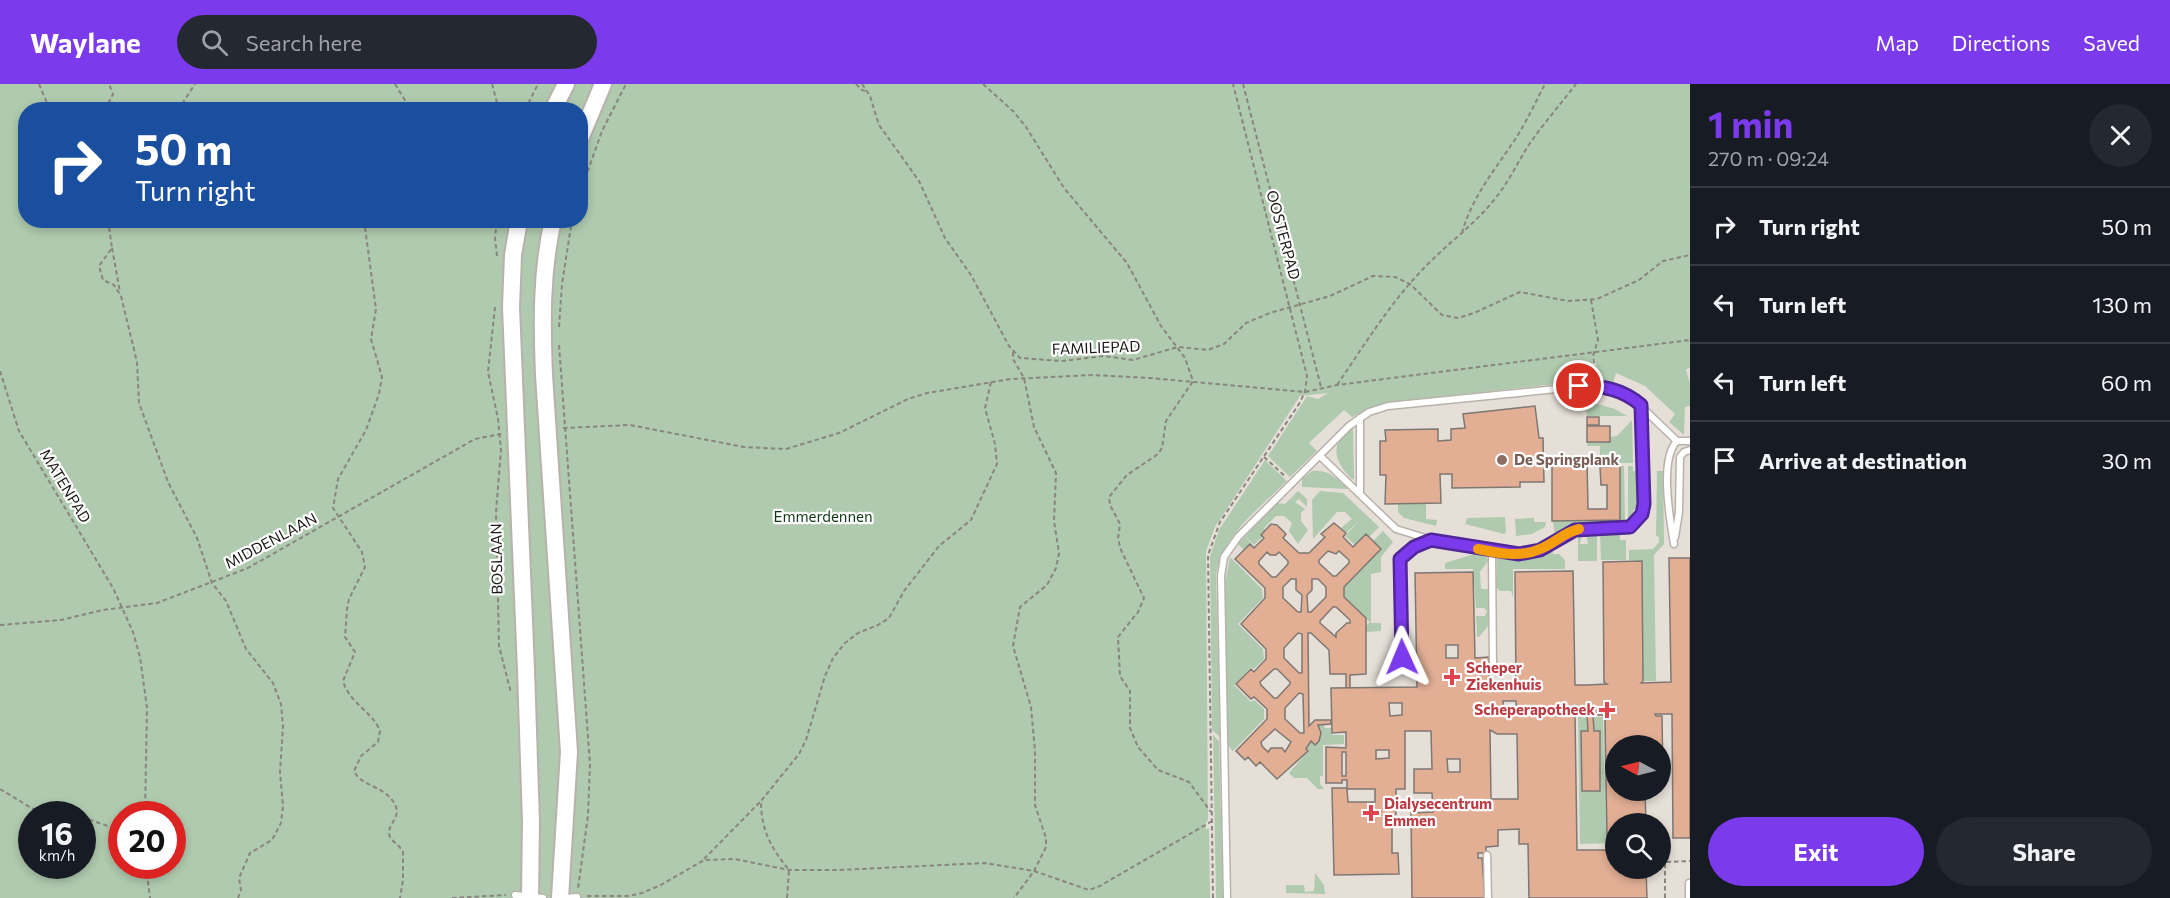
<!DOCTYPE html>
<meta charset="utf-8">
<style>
:root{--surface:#171b24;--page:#242831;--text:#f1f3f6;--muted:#9ea1a6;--line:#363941;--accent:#7c3aed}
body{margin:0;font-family:Commissioner,sans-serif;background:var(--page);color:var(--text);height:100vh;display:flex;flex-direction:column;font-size:22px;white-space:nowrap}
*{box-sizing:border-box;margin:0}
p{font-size:20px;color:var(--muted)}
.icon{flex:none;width:33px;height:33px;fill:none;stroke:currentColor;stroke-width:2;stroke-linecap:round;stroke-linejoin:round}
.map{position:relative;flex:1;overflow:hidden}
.side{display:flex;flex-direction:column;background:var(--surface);width:480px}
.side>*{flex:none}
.top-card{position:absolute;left:18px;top:18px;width:570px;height:126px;border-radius:24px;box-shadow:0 3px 9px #0003;background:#1a4fa0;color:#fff;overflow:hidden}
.needle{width:39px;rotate:277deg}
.buttons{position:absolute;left:1605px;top:651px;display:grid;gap:12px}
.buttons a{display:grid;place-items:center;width:66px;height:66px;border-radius:50%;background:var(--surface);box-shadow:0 3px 9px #0003;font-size:30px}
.speed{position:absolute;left:18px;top:717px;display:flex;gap:12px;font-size:30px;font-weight:700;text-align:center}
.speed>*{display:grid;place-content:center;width:78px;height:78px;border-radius:50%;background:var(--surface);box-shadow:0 3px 9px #0003;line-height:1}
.speed small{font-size:15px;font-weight:400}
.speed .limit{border:9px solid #d22;background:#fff;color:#111}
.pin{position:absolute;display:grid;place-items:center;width:51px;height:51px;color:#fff;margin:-26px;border:3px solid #fff;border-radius:50%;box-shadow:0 2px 6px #0007}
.me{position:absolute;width:66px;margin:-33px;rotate:359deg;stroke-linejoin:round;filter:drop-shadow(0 0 4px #0008)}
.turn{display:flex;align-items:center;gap:21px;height:126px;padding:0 18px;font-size:27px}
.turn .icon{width:78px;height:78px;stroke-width:2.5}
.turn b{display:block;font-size:42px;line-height:51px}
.round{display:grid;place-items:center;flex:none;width:63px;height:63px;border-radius:32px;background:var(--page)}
.headline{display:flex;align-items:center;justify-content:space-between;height:102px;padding:0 18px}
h1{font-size:36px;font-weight:700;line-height:45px;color:var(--accent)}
.action{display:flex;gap:12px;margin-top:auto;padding:12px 18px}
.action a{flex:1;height:69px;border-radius:36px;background:var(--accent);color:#fff;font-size:24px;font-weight:700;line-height:69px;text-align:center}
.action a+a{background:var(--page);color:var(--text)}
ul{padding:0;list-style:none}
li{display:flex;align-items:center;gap:18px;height:78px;padding:0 18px;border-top:2px solid var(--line)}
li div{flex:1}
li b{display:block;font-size:22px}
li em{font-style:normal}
header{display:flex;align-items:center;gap:36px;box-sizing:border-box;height:84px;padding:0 30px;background:var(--accent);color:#fff}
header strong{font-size:28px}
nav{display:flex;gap:33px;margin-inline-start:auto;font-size:21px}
.search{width:420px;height:54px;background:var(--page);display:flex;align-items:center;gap:15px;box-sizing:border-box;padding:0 21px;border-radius:33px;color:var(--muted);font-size:22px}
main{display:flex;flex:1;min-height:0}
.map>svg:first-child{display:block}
.green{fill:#afcaae;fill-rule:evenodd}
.building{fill:#e2af95;stroke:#7f7772;stroke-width:1.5;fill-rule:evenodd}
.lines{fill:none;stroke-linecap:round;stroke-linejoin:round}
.service-casing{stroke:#b9b2ab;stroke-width:9}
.secondary-casing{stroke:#b9b2ab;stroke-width:20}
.path{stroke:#8a8580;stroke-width:2;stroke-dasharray:4.5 3;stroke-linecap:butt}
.service{stroke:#fff;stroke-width:6}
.secondary{stroke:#fff;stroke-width:16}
.route-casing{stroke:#51269a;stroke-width:15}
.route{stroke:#7c3aed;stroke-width:10}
.slow{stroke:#f59e0b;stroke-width:10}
.education-dot{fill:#8d6e63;stroke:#fff;stroke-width:2}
.health-dot{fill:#e0444e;stroke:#fff;stroke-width:2}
.labels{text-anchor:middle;stroke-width:4.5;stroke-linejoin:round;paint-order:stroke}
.street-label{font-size:15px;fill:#1b1916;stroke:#fff}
.education-label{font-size:15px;font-weight:bold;fill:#785e54;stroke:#fff;text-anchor:start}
.park-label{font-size:15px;fill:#0e3811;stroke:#fff}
.health-label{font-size:15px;font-weight:bold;fill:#be3a42;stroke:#fff;text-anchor:start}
</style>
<header>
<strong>Waylane</strong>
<div class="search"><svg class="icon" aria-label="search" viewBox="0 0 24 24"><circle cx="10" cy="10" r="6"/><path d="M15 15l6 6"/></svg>Search here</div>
<nav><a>Map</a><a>Directions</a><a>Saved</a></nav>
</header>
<main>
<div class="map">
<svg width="1690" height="814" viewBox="0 0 1690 814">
<rect width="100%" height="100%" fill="#e6dfd8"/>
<!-- green -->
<g class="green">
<path d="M0 0H1690V284L1686 285 1690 300V322L1685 323 1684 351 1669 338 1675 330 1645 302 1616 289 1613 299 1598 296 1595 275H1592L1594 296 1391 318 1372 323 1352 333 1344 326 1309 359 1317 367 1290 393 1268 372 1307 312 1318 315 1328 309 1300 312 1215 443 1206 467 1208 736 1206 738V745L1209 744 1210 814H0ZM26 26H580V136H26ZM32 730H82V782H32ZM122 730H172V782H122Z"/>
<polygon points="1593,319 1615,325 1627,332 1587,332 1586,322 1571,322 1571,320"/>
<polygon points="1632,336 1633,379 1600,379 1600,362 1587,362 1587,358 1610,358 1610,353 1617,352"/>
<path d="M1353 345 1354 394 1353 396C1335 379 1327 359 1353 345Z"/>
<path d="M1265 376 1287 397C1259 425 1223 450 1216 491L1220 653 1212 646 1210 472 1219 446Z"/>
<polygon points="1620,382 1624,382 1625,438 1578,440 1555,452 1553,437 1620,435"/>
<polygon points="1628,382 1633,382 1633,387 1637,387 1637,421 1628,436"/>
<path d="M1312 387C1329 385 1337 395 1348 405L1302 403V395Z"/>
<polygon points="1657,387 1663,387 1664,460 1654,471 1656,597 1643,597 1642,477 1629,476 1629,466 1653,465 1659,458 1659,453 1656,452"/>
<polygon points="1298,407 1307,415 1307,423 1299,415 1295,418 1305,425 1301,429 1301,437 1308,446 1298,460 1289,447 1292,439 1284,432 1276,432 1264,444 1265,446 1261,450 1263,452 1254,461 1246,453 1254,463 1264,454 1254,464 1250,460 1244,466 1238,460 1277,419 1285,420"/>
<polygon points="1320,407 1343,409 1379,443 1369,453 1366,450 1355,461 1345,452 1359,437 1346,449 1341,444 1352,435 1345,428 1337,428 1313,455 1312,416"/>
<polygon points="1426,419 1426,435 1437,436 1436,442 1404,434 1398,428 1398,420"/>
<polygon points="1505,433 1506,448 1504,450 1465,440 1467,434"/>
<polygon points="1534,434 1534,438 1546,438 1545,443 1532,450 1516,452 1515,435"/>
<polygon points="1383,447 1393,458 1381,473 1381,488 1371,490 1371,539 1381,539 1381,547 1366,548 1366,542 1370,538 1344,513 1344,503 1381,465 1373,457"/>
<polygon points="1597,449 1597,477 1578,477 1578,451 1582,450 1580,460 1588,460 1586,450"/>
<polygon points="1600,449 1620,449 1620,456 1626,456 1626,476 1601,476"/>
<polygon points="1552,466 1553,470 1559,470 1565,476 1565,485 1513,485 1513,513 1511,507 1500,507 1496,503 1497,474 1526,475"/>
<polygon points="1478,469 1486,471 1488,477 1480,488 1481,505 1488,505 1489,541 1479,553 1477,553 1476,532 1485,532 1487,527 1484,524 1476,524 1473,485 1445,485 1445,479"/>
<polygon points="1230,473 1262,505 1263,514 1238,540 1263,565 1264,575 1254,585 1251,583 1234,601 1251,618 1254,616 1264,625 1264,635 1233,667 1228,662 1224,504"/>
<polygon points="1593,631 1608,631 1605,633 1607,752 1615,752 1615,759 1580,760 1578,633 1587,633 1588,647 1581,648 1581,664 1600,707 1600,647 1594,647 1593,633 1603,633 1606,750 1604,632"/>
<path d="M1318 641H1324L1325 644H1332V651H1344V660L1323 661V692H1320V700L1324 705H1318L1307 694H1294L1289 689 1308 667 1287 688C1297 677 1308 667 1311 657L1315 660C1321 655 1323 648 1318 641Z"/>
<polygon points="1213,651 1219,657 1223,814 1216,814"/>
<polygon points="1315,789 1324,801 1325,810 1286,809 1286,801 1304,801 1305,808 1314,807"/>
</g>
<!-- building -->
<g class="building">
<polygon points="1535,322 1539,354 1543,354 1544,398 1520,398 1520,403 1452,404 1452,390 1440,390 1441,419 1385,420 1386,391 1380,391 1380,357 1386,357 1385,346 1438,345 1438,357 1451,356 1451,345 1465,344 1463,330"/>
<rect x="1587" y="333" width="12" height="8"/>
<rect x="1587" y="342" width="23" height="16"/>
<polygon points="1552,376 1587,376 1588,425 1607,425 1607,401 1601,401 1600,383 1620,382 1620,436 1552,437"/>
<path d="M1334 439 1346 449 1343 453 1353 463 1366 450 1381 465 1344 503V513L1366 534V590L1350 591V604H1346V590H1330L1329 566 1311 549H1308L1309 642 1315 636H1331V640L1318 641 1321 649 1319 657 1315 661 1311 657 1306 665 1308 667 1277 695 1260 678 1256 682 1248 673 1245 676 1236 667 1267 635V625L1254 613 1251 615 1236 600 1251 585 1254 588 1266 575V565L1241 540 1265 514V504L1235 475 1250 460 1254 464 1264 454 1261 451 1271 440 1277 441 1286 450 1283 454 1299 469H1309L1325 453 1321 450ZM1328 467 1336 470 1339 467 1349 476V479L1336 492H1333L1319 479V476ZM1267 468 1270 471H1276L1279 468 1288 477V480L1276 493H1272L1259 480V477ZM1291 495H1296V506L1302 511 1301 528H1298L1283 514V503ZM1312 495H1318L1326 503V513L1311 528H1308L1307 511 1312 506ZM1333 523H1336L1350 536V539H1347L1336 549V553L1320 539V537ZM1298 549 1302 550V589H1299L1284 574V564ZM1274 585H1277L1290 598V600L1277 614H1274L1261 601 1260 598ZM1299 609 1303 610 1304 649H1300L1285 635V624ZM1275 645 1291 658 1285 668 1282 664H1271L1268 668 1262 662 1261 658Z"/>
<path d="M1669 474H1690V754H1673L1672 630H1655L1656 632H1662L1663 693H1660V662H1616V706H1645L1646 740H1616V752L1607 753 1605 632 1608 631H1593L1594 647H1600V707H1582L1581 647H1588L1587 630 1575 631 1577 766H1616V784H1646L1647 814H1529L1528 760H1519V745L1498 746V762L1486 763V769H1478V774H1489L1482 775 1485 814H1412L1411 729 1433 728 1432 709H1414V685H1432L1431 647H1405V705H1396V730L1392 733V769H1398L1399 790 1334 791 1332 704H1347V696H1342V699H1326V663L1346 664V648L1332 649 1331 604 1417 603 1415 489 1473 488 1475 574 1489 573V602H1516L1515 488 1573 487 1575 601H1587L1607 600 1604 598 1603 478 1642 477 1643 597 1641 599 1671 598ZM1446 561H1458V574H1446ZM1503 617H1516L1517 630H1504ZM1389 619H1402V631L1390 632ZM1490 646 1497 650H1517L1518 715H1491ZM1376 666H1389V674L1376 675ZM1342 668H1346V692H1342ZM1447 675H1460V688H1448ZM1347 705H1375V718H1348Z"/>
</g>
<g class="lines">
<!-- service casing -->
<g class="service-casing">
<g id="service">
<polyline points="1360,334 1360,409"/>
<polyline points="1320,372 1396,445 1432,456 1519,470 1540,466 1575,446 1630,443 1642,431 1641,321"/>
<polyline points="1675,453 1679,428 1680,373 1684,368 1690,366"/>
<path d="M1674 460C1670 436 1659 375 1677 357"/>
<polyline points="1492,468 1493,586"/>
<polyline points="1402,573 1399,475 1414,463 1431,457"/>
<polyline points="1487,771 1488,814"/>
<polyline points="1689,799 1689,814"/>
<polyline points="515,811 543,814"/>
<polyline points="564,814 577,813"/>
<polyline points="1227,814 1221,492 1224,473 1238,453 1349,342 1369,328 1388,322 1597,301 1628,310 1677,357 1690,357"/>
</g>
</g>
<!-- secondary casing -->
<g class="secondary-casing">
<g id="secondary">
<polyline points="553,26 566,0"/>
<polyline points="580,55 603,0"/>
<polyline points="519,136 513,171 511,223 526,586 531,738 530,814"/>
<path d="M553 136C541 188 542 239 544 291L569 668 560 814"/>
</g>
</g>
<!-- path -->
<g class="path">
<polyline points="39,0 50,26"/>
<polyline points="395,0 411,26"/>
<polyline points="492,0 499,26"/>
<polyline points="856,0 862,6 866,7"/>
<polyline points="862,0 870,12 879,41 919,97 945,154 971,191 1009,262 1020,274 1062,277 1104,272 1133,276 1178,263 1208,266 1224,260 1246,239 1270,229 1330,212 1373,192 1395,193 1410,200 1442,231 1458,234 1474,229 1520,208 1568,217 1597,215 1639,196 1663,177 1690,171"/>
<polyline points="983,0 1014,28 1026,43 1064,104 1127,179 1161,242 1185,274 1193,297 1166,337 1162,364 1158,370 1127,391 1109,413 1110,421 1120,440 1118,455 1121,466 1144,514 1138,528 1118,553 1120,592 1130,607 1130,644 1138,663 1158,686 1189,698 1211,728"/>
<polyline points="1243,0 1321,303"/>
<polyline points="105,26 113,10 109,0"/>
<polyline points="178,26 195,0"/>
<polyline points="525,26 538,0"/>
<polyline points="580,109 602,47 626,0"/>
<polyline points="108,136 112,164 99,182 103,196 114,201 121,212 137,278 139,319 168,398 197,454 212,499 226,517 246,565 273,599 281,620 283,643 280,688 283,722 281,739 272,756 250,769 239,794 241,806 238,814"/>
<path d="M364 136 376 225 371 255 382 293 379 310 366 346 338 395 333 424 362 468 365 483 349 515 347 525 345 553 355 568 343 597C350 620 373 628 380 647L378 658 361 672 354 687C362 704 387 701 396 723 400 734 388 740 389 750 390 757 400 761 403 768V796L400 814"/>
<path d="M1462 149C1472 113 1494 87 1514 57 1526 39 1535 19 1545 0"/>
<polyline points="112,164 120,208"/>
<polyline points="497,172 495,154 497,136"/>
<polyline points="1591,216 1598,256 1593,272 1596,292"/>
<polyline points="495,223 488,288 498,335 501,366 496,428 499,562 511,609"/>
<polyline points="559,243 562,200 572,136"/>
<polyline points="559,261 590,680 588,731 578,805"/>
<polyline points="1013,268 1013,275 1024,294 1034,343 1056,389 1054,437 1059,469 1056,484 1047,501 1020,523 1013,562 1031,623 1035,667 1035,721 1046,754 1046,763 1034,787 1014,814"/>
<polyline points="0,287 19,347 113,504 133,548 140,573 147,624 145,730"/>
<path d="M1337 301C1365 260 1390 219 1425 183 1447 160 1473 142 1494 116 1508 99 1517 80 1528 62 1543 40 1560 21 1576 0"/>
<polyline points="563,344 630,341 744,363 786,365 839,349 908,315 927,309 1011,295 1092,291 1150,294 1305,308 1337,301 1690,256"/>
<polyline points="1264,373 1286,393"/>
<polyline points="0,541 61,536 103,526 157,519 248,484 475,355 501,350"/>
<polyline points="0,705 38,728 65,726 77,730"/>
<polyline points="82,733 122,747"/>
<polyline points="704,775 761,717"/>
<polyline points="146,782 150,814"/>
<polyline points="587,812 628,812 642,809 661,801 704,776 735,775 789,786 839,786 985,779 1034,787 1089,806 1100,802 1212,737"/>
<polyline points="452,814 506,811"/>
<path d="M787 814 789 786C771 764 761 746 761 717L799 670 806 656 825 592 833 574 845 559 858 549 878 541 889 534 904 507 939 462 971 436 997 380 995 360 985 324 991 298"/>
<polyline points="1213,814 1208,471 1220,438 1299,320 1305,308 1307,292 1233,0"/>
<polyline points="1665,814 1665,778 1690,777"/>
</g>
<!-- service -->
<use href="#service" class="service"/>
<!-- secondary -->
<use href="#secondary" class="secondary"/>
</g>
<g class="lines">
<!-- route casing -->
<g class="route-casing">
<path id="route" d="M1402 573 1400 475 1414 463 1431 456 1519 470 1540 466 1575 446 1630 443 1642 430 1644 420 1641 321C1622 305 1604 302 1579 302"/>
</g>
<!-- route -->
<use href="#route" class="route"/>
<!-- slow -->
<path class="slow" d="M1478 465C1497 469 1521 474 1540 465 1554 460 1564 448 1579 445"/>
</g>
<!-- markers -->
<circle class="education-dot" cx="1502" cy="376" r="6"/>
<g class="health-dot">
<path d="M1449 584h6v6h6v6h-6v6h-6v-6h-6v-6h6z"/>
<path d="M1604 617h6v6h6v6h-6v6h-6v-6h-6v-6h6z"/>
<path d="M1368 720h6v6h6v6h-6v6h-6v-6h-6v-6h6z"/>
</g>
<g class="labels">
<!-- street labels -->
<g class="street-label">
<text transform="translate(1283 151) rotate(75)" y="5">OOSTERPAD</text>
<text transform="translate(1096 264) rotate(-2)" y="5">FAMILIEPAD</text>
<text transform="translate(65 402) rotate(59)" y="5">MATENPAD</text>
<text transform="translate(271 457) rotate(-28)" y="5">MIDDENLAAN</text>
<text transform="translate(497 475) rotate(-91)" y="5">BOSLAAN</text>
</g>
<!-- education labels -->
<g class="education-label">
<text x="1514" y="381">De Springplank</text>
</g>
<!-- park labels -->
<g class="park-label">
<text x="823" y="438">Emmerdennen</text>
</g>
<!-- health labels -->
<g class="health-label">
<text x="1466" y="589">Scheper<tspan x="1466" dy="17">Ziekenhuis</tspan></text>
<text x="1595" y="631" text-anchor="end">Scheperapotheek</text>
<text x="1384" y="725">Dialysecentrum<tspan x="1384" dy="17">Emmen</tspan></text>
</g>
</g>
</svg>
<div class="buttons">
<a><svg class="needle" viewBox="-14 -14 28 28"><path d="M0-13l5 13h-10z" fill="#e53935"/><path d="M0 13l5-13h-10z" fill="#9ea1a6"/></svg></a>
<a><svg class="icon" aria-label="search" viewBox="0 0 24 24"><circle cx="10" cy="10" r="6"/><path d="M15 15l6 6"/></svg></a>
</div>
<div class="speed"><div>16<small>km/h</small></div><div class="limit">20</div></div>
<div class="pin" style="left:1579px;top:302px;background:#d93025"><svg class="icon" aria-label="arrive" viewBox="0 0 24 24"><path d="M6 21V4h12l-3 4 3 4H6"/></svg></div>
<svg class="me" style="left:1402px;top:573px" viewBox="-20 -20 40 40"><path d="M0-17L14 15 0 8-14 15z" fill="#7c3aed" stroke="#fff" stroke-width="4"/></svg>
<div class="top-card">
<div class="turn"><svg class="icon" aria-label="right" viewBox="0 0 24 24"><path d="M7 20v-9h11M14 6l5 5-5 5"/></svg><div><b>50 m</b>Turn right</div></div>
</div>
</div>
<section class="side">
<div class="headline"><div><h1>1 min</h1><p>270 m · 09:24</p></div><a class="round"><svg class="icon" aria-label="close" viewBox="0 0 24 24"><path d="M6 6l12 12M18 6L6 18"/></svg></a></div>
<ul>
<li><svg class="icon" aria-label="right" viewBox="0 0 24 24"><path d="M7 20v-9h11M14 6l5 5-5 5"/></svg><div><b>Turn right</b></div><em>50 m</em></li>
<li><svg class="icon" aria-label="left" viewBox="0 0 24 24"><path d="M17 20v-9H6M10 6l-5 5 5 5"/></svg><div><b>Turn left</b></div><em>130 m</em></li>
<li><svg class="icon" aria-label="left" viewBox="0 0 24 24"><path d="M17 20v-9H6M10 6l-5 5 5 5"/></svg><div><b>Turn left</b></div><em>60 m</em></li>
<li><svg class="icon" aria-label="arrive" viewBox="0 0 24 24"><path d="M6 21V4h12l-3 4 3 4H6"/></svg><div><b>Arrive at destination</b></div><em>30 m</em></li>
</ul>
<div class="action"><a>Exit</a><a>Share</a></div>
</section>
</main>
